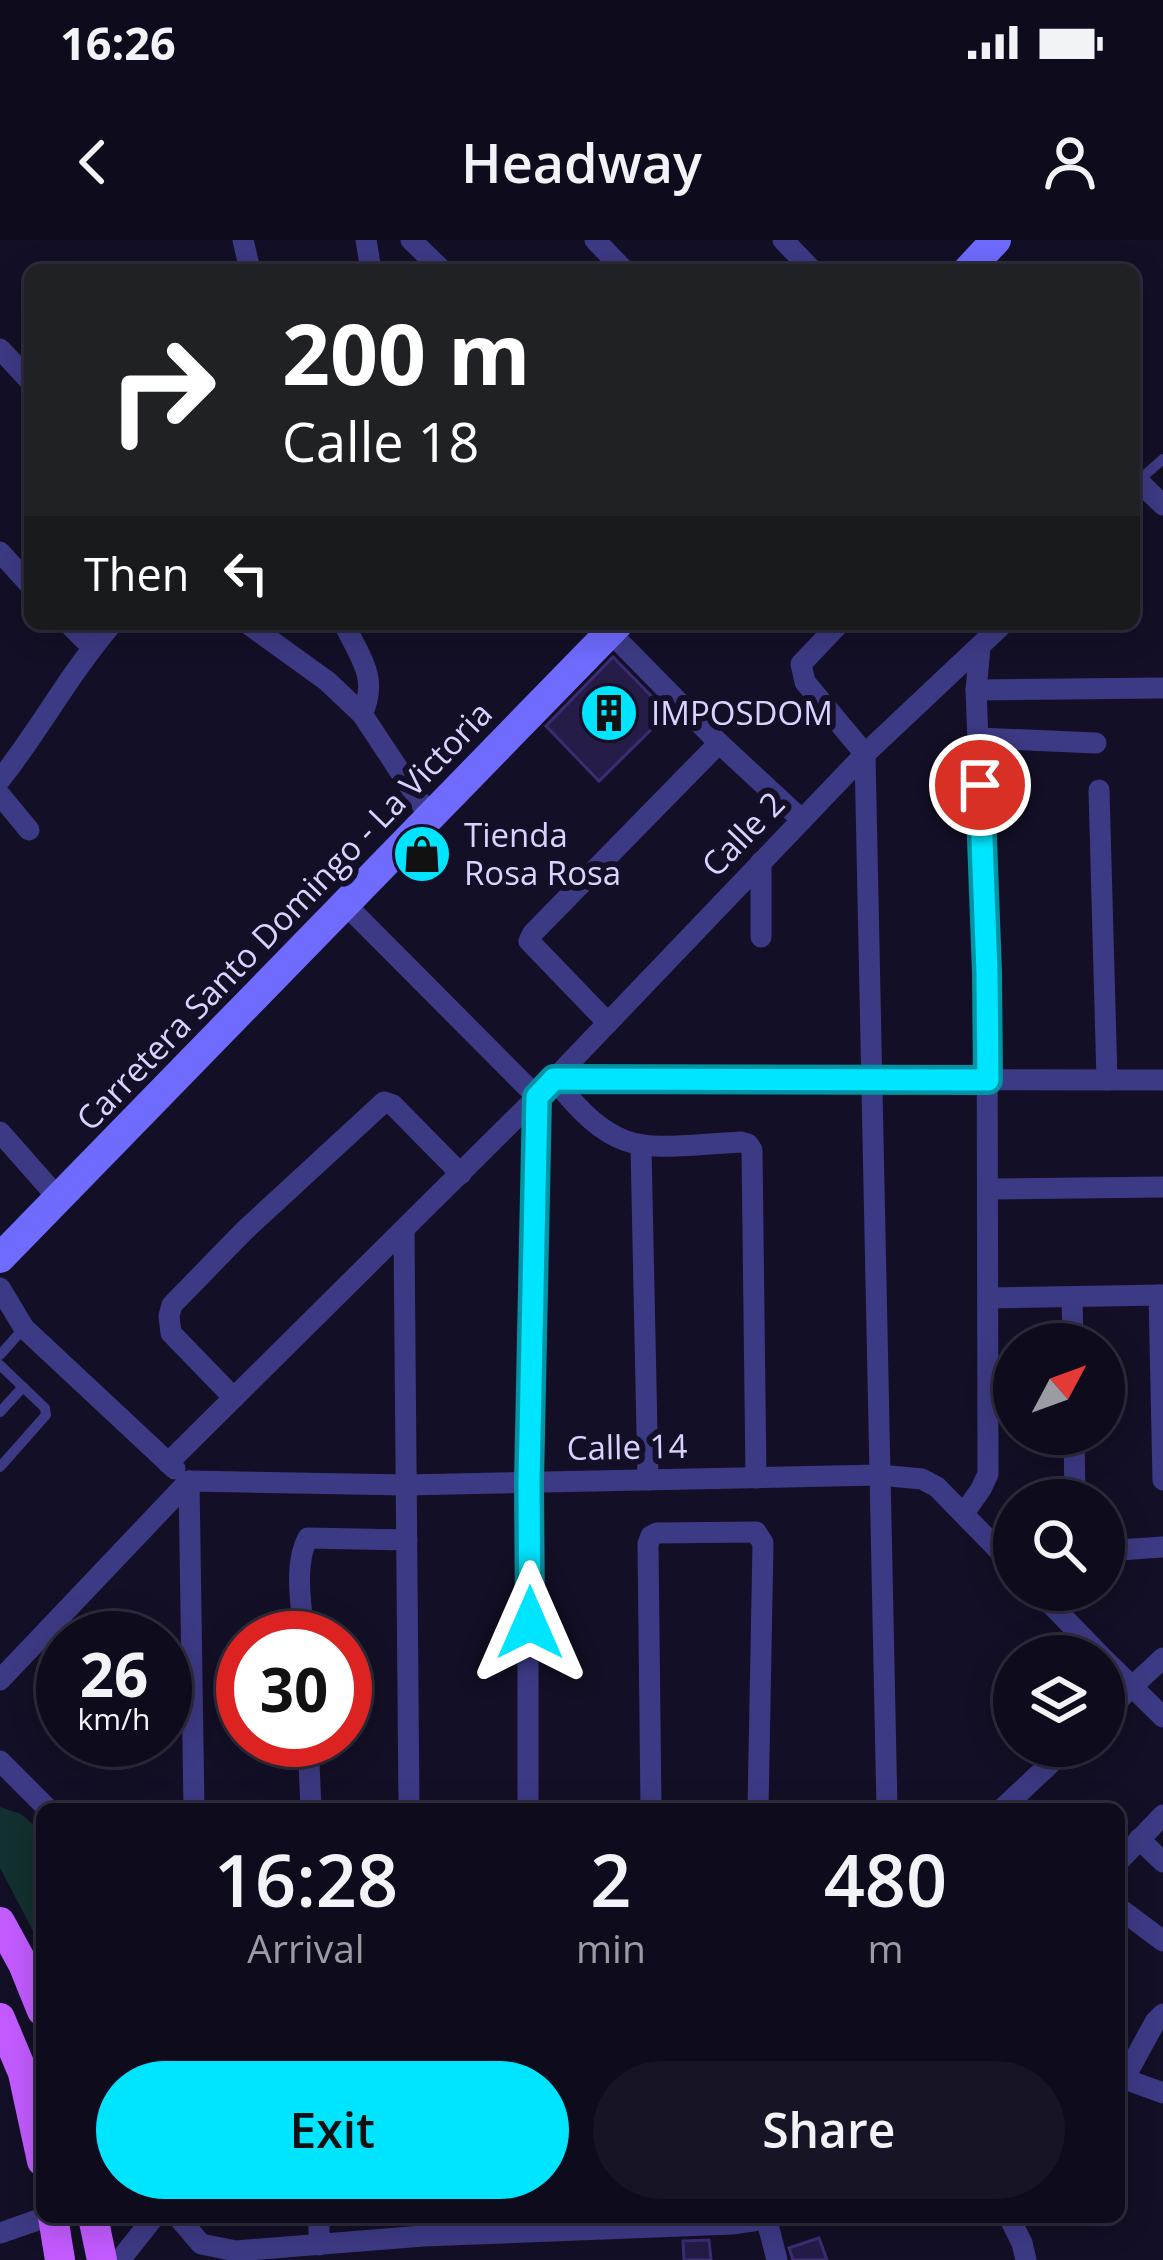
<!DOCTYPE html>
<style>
:root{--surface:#0e0b1c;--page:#171425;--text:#f1f3f6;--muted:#9b9ba3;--line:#2e2b3b;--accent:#00e5ff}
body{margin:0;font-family:"Open Sans",sans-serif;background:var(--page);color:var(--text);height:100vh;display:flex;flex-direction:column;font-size:45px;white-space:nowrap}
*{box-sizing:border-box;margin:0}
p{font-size:39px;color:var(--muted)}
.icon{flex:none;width:66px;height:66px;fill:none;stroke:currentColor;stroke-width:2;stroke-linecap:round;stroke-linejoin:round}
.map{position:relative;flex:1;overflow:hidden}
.side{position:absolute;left:36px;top:1563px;width:1089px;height:420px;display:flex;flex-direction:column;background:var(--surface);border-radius:18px;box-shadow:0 6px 30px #0003,0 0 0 3px var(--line)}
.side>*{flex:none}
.top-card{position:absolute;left:24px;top:24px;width:1116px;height:366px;border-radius:18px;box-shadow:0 6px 30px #0003,0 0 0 3px var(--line);background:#202124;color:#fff;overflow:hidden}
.needle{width:78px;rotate:49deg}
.buttons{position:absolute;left:993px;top:1083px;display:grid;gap:24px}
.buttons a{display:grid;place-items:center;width:132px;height:132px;border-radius:50%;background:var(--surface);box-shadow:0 6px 30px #0003,0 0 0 3px var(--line);font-size:60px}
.speed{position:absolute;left:36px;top:1371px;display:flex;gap:24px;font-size:60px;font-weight:700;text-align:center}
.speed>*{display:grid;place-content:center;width:156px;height:156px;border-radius:50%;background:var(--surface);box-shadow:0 6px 30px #0003,0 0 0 3px var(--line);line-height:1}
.speed small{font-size:30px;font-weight:400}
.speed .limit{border:18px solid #d22;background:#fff;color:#111}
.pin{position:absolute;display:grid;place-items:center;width:102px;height:102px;color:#fff;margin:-51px;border:6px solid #fff;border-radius:50%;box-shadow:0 3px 12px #0007}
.me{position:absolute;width:132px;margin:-66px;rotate:0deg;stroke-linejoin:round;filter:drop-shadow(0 0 9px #0008)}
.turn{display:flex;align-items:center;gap:42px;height:252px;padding:0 60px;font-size:54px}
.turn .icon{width:156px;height:156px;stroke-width:2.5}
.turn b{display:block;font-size:84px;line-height:102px}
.then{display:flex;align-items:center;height:114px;padding:0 60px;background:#0003;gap:24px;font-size:45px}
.eta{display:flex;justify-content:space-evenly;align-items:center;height:204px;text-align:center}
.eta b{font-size:72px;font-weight:600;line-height:84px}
.button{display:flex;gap:24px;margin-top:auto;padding:24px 60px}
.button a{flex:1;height:138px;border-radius:72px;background:var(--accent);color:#111;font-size:48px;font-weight:600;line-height:138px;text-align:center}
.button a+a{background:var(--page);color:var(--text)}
.status{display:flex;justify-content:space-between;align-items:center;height:84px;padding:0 60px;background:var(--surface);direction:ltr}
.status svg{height:33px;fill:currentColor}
header{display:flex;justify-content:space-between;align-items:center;height:156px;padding:0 60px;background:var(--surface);font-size:54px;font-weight:600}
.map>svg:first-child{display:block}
.green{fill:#12302f}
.building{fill:#241b47;stroke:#3b2d73;stroke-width:3}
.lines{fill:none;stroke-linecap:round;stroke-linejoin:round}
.service{stroke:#3d3a85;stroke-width:10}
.minor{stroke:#3d3a85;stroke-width:21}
.secondary{stroke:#6f6bff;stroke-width:30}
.primary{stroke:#c25bff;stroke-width:30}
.route-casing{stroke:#0095a6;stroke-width:30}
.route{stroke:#00e5ff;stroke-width:21}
.labels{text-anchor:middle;stroke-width:12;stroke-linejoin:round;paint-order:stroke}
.poi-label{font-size:33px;fill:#d9d4ff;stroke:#130f26;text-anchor:start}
.street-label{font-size:33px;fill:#d9d4ff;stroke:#130f26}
</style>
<div class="status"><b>16:26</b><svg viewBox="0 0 49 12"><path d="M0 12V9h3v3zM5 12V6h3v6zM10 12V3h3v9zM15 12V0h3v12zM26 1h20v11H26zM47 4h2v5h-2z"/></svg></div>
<header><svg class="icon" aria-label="back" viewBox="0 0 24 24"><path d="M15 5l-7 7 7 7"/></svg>Headway<svg class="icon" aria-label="person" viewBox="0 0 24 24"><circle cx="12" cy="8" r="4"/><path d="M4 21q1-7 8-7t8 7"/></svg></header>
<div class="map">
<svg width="1163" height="2020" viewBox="0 0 1163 2020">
<rect width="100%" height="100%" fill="#130f26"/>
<!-- green -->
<polygon class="green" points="0,1567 21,1574 42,1592 42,1708 0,1628"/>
<!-- building -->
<g class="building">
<polygon points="613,417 668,473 599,541 546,486"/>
<polygon points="819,1998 827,2020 793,2020 789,2008"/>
<polygon points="709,2000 711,2020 684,2020 683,2001"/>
</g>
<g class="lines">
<!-- service -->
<g class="service">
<polyline points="1138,241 1163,219"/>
<polyline points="0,1115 24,1088"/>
<polyline points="0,1125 45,1168 46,1175 0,1227"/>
<polyline points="0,1172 23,1147"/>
</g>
<!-- minor -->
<g class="minor">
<polyline points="243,0 250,30"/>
<polyline points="366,0 371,30"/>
<polyline points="411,0 442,30"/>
<polyline points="595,0 624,30"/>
<polyline points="783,0 812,30"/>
<polyline points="0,109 30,141"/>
<polyline points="1134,237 1163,265"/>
<polyline points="0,312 30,345"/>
<polyline points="69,384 92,407"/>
<polyline points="248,384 327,441 362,474"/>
<path d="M344 384C360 417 379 438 362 474L430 577"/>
<polyline points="602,384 719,503 802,580"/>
<polyline points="839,384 801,424 805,442 865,514 887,1569"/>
<polyline points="976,450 1163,448"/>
<polyline points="978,498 1096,503"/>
<path d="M0 540C40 489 70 433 112 384"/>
<polyline points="1099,550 1107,840"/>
<polyline points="0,555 29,590"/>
<polyline points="346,665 537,857"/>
<polyline points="761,697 761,622"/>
<polyline points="608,783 529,701 533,693 719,503"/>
<polyline points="554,839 1163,840"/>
<path d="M554 839C619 922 644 907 741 902L748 904 752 910 756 1238"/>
<polyline points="0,892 59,959"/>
<polyline points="641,907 648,1240"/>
<polyline points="988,949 1163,947"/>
<polyline points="404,992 409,1569"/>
<polyline points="0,1048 24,1088 175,1229"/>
<polyline points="1159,1055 1163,1240"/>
<polyline points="1072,1057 1073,1104"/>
<polyline points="988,1058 1163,1055"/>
<polyline points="234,1158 171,1093 169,1076 172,1065 244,991 384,862 393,865 461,934"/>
<polyline points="1074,1194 1075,1260"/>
<polyline points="168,1223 537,857 865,514 1003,384"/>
<polyline points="189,1241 407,1245 879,1235 922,1239 937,1247 1014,1326"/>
<polyline points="189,1241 194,1569"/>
<polyline points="964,1273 981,1249 988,1234 987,733 976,450 980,408"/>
<polyline points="1104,1311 1163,1307"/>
<polyline points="1037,1350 1101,1416"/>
<path d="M304 1398C302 1368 293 1324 308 1298L407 1300"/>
<polyline points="1104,1419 1163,1477"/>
<polyline points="0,1440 189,1241"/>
<polyline points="1104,1473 1163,1418"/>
<polyline points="308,1500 311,1569"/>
<polyline points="0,1521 48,1569"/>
<polyline points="528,1569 528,1242 537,857"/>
<polyline points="651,1569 648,1304 651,1296 657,1293 756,1292 763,1303 758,1569"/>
<polyline points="1002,1569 1069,1506"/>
<polyline points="1139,1599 1163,1622"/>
<polyline points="1119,1621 1163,1575"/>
<polyline points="1119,1668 1163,1701"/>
<polyline points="1119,1837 1163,1853"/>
<polyline points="1124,1839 1155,1782 1163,1774"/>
<polyline points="178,1977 201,2004 236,2011 423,1996 732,1984 766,1979"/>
<polyline points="319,1977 319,2005"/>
<polyline points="766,1977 777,2020"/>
<polyline points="1009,1977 1022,2003 1026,2020"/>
<polyline points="0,1993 46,1977"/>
<polyline points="120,2020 154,1977"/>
</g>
<!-- secondary -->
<g class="secondary">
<polyline points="968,30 996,0"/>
<polyline points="0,1018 618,384"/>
</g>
<!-- primary -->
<g class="primary">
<polyline points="0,1682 23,1724 42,1771"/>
<polyline points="0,1778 23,1833 42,1921"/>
<polyline points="53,1977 60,2020"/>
<polyline points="93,1977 102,2020"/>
</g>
</g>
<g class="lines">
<!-- route casing -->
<g class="route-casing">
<polyline id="route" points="530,1383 529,1242 537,857 554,839 988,840 987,733 980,545"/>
</g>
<!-- route -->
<use href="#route" class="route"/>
</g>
<!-- icons -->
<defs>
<g id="building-disc" transform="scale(3)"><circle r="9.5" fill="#00e5ff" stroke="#130f26"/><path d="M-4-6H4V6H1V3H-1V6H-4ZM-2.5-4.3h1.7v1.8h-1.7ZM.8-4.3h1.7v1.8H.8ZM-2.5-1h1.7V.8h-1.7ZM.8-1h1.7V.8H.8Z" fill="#111"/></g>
<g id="shop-disc" transform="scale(3)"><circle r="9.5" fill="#00e5ff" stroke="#130f26"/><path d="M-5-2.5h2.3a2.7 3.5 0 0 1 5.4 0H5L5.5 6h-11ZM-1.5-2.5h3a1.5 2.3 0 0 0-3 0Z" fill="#111"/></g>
</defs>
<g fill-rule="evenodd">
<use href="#building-disc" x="609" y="473"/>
<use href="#shop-disc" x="422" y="614"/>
</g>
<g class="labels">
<!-- poi labels -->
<g class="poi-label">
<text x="651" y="485">IMPOSDOM</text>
<text x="464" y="607">Tienda<tspan x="464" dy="38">Rosa Rosa</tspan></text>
</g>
<!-- street labels -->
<g class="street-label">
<text transform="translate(743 594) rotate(-46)" y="12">Calle 2</text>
<text transform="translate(284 676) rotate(-46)" y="12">Carretera Santo Domingo - La Victoria</text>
<text transform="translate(627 1207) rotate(-1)" y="12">Calle 14</text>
</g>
</g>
</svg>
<div class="buttons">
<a><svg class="needle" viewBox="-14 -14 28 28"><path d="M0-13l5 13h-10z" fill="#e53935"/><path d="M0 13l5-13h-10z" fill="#9b9ba3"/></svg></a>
<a><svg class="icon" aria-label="search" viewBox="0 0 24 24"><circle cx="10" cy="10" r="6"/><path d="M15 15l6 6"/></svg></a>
<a><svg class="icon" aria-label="layers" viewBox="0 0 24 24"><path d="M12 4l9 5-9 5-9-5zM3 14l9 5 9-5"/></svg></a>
</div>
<div class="speed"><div>26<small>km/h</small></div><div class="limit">30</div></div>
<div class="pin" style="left:980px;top:545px;background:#d93025"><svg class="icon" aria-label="arrive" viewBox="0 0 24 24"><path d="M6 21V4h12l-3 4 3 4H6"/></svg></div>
<svg class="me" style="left:530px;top:1383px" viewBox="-20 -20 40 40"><path d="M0-17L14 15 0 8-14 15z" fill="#00e5ff" stroke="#fff" stroke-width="4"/></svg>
<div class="top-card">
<div class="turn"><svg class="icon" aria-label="right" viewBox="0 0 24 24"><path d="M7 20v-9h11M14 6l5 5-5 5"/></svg><div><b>200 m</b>Calle 18</div></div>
<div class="then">Then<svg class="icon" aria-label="left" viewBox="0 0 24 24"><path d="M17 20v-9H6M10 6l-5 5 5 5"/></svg></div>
</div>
<section class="side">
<div class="eta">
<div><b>16:28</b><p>Arrival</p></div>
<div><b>2</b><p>min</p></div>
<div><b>480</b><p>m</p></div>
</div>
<div class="button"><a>Exit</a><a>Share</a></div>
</section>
</div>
